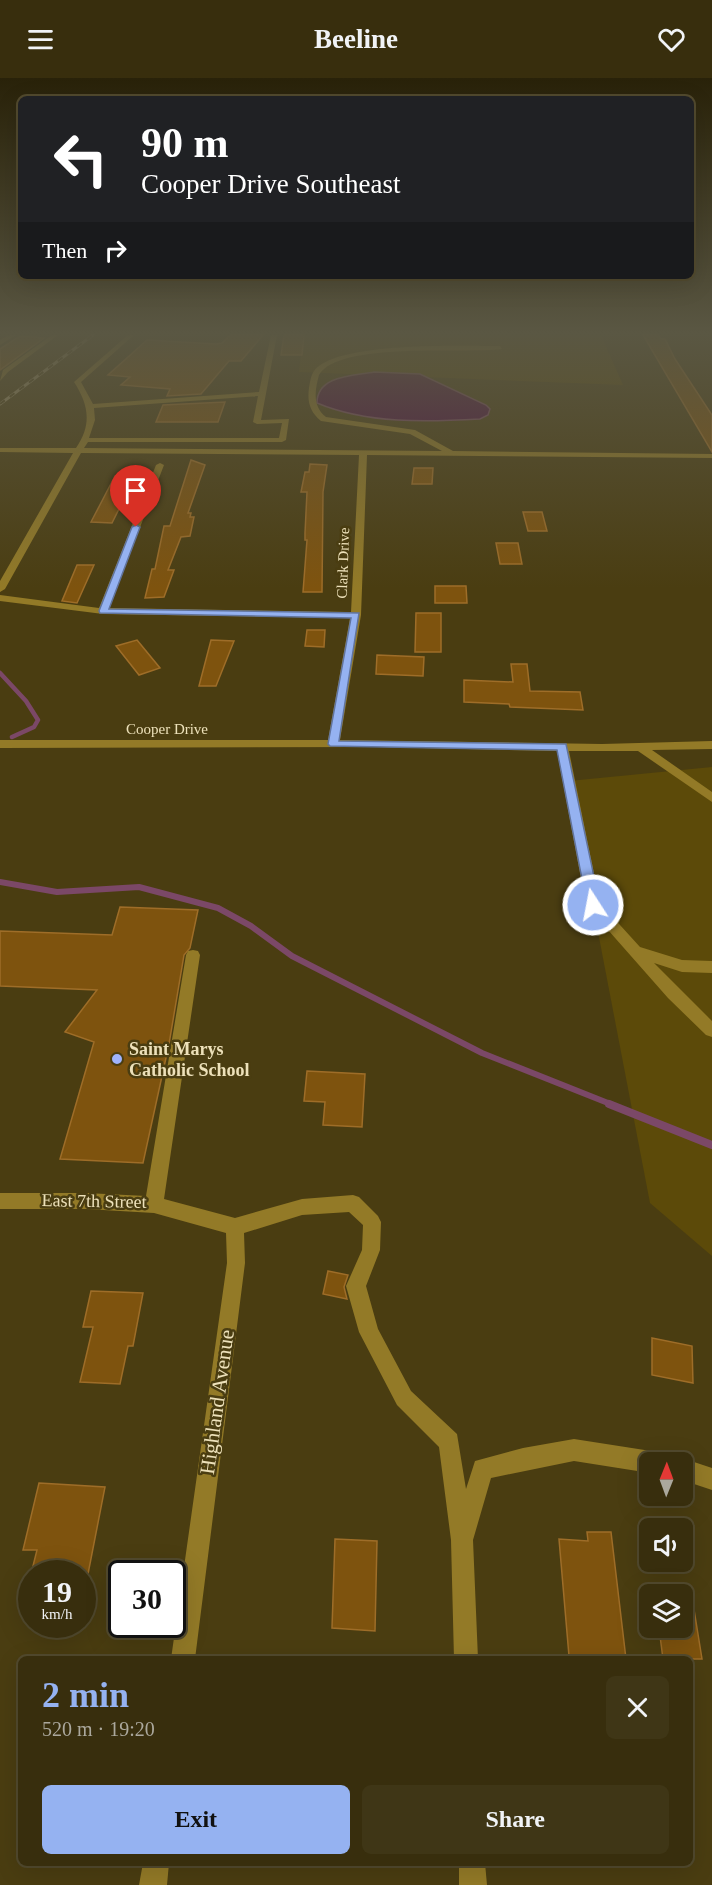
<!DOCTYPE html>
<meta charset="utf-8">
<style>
:root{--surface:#382e0d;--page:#3f3616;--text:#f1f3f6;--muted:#aba89d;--line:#524a2e;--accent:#95b2f1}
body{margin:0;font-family:"Times New Roman",serif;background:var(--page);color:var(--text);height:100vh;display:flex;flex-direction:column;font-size:22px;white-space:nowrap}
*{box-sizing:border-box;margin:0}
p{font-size:20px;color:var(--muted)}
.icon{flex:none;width:33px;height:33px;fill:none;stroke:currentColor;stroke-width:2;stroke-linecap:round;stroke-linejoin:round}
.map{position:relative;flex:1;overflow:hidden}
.sheet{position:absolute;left:18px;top:1578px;width:675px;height:210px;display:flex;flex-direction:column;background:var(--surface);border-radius:9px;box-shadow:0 6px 24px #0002,0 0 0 2px var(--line)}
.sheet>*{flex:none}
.guide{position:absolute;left:18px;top:18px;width:676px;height:183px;border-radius:9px;box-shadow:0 6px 24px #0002,0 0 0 2px var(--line);background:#202124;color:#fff;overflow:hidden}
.needle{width:39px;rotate:1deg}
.tools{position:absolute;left:639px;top:1374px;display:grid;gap:12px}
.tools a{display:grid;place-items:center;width:54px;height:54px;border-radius:9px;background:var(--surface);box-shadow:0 6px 24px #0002,0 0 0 2px var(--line);font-size:30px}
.speed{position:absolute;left:18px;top:1482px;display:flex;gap:12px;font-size:30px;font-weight:700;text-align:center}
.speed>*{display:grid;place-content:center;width:78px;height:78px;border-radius:50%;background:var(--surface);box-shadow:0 6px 24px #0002,0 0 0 2px var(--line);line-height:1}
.speed small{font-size:15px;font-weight:400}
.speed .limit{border:3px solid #111;border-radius:9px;background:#fff;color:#111}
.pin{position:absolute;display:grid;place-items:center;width:51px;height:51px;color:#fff;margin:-62px -26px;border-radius:50% 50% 50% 0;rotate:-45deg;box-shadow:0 0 6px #0007}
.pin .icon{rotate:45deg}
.me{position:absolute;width:66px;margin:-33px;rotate:349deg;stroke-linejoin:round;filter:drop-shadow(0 0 4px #0008)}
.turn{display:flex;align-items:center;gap:21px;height:126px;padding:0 24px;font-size:27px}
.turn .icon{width:78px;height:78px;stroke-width:2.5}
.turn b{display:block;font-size:42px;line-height:51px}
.then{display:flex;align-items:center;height:57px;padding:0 24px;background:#0003;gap:12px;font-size:22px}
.round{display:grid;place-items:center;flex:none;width:63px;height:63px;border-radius:9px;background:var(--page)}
.headline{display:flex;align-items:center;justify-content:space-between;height:102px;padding:0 24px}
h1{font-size:36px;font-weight:800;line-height:45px;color:var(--accent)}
.button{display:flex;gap:12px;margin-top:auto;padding:12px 24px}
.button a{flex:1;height:69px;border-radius:9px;background:var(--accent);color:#111;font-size:24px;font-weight:800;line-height:69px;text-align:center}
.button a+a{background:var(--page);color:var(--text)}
header{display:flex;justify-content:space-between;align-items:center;height:78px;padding:0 24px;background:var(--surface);font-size:27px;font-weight:800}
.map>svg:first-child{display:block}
.green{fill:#5c4a09}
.water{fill:#4a0644;stroke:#7b4867;stroke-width:1.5}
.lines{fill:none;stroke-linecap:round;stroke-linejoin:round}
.stream-far2{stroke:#7b4867;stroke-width:4.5}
.stream-far1{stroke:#7b4867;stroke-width:6}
.stream{stroke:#7b4867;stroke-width:8}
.building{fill:#7e530e;stroke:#9e6d28;stroke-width:1.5}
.minor{fill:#937a27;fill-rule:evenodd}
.rail-casing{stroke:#a79a71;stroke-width:3}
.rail{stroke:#4a3d11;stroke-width:2;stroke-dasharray:6;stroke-linecap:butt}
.route{fill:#95b2f1;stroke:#61749d;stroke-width:1.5}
.poi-dot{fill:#9fb3fd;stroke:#4a3d11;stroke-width:2}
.labels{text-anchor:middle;stroke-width:5;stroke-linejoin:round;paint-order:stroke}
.far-street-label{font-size:15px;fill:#ede1ba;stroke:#4a3d11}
.poi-label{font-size:18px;font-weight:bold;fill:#ede1ba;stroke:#4a3d11;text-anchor:start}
.street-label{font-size:18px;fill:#ede1ba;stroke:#4a3d11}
.near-street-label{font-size:21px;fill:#ede1ba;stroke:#4a3d11}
</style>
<header><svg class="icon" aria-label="menu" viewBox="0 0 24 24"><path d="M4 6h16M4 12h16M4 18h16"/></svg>Beeline<svg class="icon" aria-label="heart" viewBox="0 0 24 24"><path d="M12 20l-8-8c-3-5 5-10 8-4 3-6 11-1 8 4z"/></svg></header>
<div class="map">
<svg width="712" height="1807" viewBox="0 0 712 1807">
<rect width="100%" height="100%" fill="#4a3d11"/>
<!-- green -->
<g class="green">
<polygon points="303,257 601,257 623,307 299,294"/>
<polygon points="712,689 712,1178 650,1125 569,703"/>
</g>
<!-- water -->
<path class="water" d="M374 294 420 296 486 327 490 331 488 337 480 341C427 344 367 346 317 325 317 297 354 298 374 294Z"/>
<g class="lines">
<!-- stream-far2 -->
<polyline class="stream-far2" points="0,595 26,623 38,642 34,649 12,659"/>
<!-- stream-far1 -->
<polyline class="stream-far1" points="0,804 57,814 139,809 218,830 251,848 292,878 482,975 613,1027"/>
<!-- stream -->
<polyline class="stream" points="609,1026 712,1067"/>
</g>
<!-- building -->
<g class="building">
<polygon points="230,257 263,257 241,283 229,283 201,316 167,318 170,311 121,307 130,299 108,297 147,262 216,266 222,265"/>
<polygon points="284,257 304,257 302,277 281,277"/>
<polygon points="643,257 658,257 661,261 665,261 675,281 712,337 712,374"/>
<polygon points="20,258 44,260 0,292 0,271"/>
<polygon points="225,324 218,344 156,344 163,327"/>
<polygon points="191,382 205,387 188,435 191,435 190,439 194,439 190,458 181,459 168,492 174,492 164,519 145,520 152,491 155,491 164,448 170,448"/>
<polygon points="310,386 327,387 323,414 322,514 303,514 307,462 305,462 305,455 307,414 301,414 305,394 309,394"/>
<polygon points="414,390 433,390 432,406 412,406"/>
<polygon points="115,398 135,399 112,445 91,444"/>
<polygon points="523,434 542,434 547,453 528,453"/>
<polygon points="496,465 518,465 522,486 500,486"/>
<polygon points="77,487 94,487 77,525 62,523"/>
<polygon points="435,508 466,508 467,525 435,525"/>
<polygon points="416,535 441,535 441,574 415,574"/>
<polygon points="307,552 325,552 324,569 305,568"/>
<polygon points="137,562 160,590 139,597 116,568"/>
<polygon points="211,562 234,563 216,608 199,608"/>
<polygon points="377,577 424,579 423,598 376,596"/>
<polygon points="511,586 527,586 530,613 580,614 583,632 510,629 509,626 464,624 464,602 513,604"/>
<polygon points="120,829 198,832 190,870 184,877 169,966 143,1085 60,1081 94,964 65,954 97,912 0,908 0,853 112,857"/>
<polygon points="307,993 365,996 362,1049 323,1047 325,1024 304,1023"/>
<polygon points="328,1193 348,1197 344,1209 347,1221 323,1216"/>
<polygon points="91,1213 143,1215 133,1268 128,1268 120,1306 80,1304 93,1249 83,1249"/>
<polygon points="652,1260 692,1268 693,1305 652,1297"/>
<polygon points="39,1405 105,1409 88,1496 31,1496 37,1472 23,1472"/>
<polygon points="587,1454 611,1454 626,1581 569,1578 559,1461 588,1463"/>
<polygon points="335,1461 377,1463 375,1553 332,1550"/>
<polygon points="692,1519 702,1581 663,1581 659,1550 682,1550 682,1520"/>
</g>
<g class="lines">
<!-- minor -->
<g class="minor">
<polygon points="9,257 16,257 0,267 0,262"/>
<polygon points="52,257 58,257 8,294 0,303 3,292"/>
<path d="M128 257H134L81 304 93 326 259 314 271 257H277L261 342 289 341 286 362 282 364H88L84 370 442 373 410 356 321 343C310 334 307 324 309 310 310 304 311 297 314 293 336 263 464 268 500 268L502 271C465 276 339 263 319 297 315 312 312 328 326 339L415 352 453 373 712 376V380L367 377 361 537 340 662 602 666 712 663V671L652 672 712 714V724L638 673H569L600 825 640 869 682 882 712 883V895L682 894 654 885 712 943V959L706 957 668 920 586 827 557 673 377 669 0 670V662H328L350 540 103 536 0 523V517L99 530 156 387 160 385 164 387 109 530 351 534 359 377 81 375 5 511 0 514V503L73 375 0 374V370H76C92 347 89 327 74 304ZM258 318 253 344 257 346 282 345 279 360H89L95 342 94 330Z"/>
<polygon points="193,872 198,873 200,877 164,1121 235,1140 302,1121 353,1117 359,1119 378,1138 381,1144 380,1172 366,1208 378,1251 411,1313 457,1356 466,1411 475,1383 523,1370 574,1361 651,1373 659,1376 662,1384 650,1384 650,1395 574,1383 491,1400 473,1462 478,1581 454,1581 451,1462 439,1369 397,1327 359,1254 346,1208 362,1172 363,1147 349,1134 302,1137 244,1155 245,1185 195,1581 171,1581 227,1185 226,1155 154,1135 86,1131 0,1131 0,1115 86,1115 146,1118 186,877 188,873"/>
<polygon points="682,1380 712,1390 712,1412 682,1402 682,1384 674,1384"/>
<polygon points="143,1785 169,1785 167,1807 139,1807"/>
<polygon points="459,1785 485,1785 487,1807 459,1807"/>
</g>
<!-- rail casing -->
<g class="rail-casing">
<polyline id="rail" points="0,326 93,257"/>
</g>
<!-- rail -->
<use href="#rail" class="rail"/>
</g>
<!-- sky -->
<linearGradient id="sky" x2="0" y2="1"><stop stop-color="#292209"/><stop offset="0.5" stop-color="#5a5743"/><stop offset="1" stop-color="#5a5743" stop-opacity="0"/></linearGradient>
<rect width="712" height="510" fill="url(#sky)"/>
<!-- route -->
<polygon class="route" points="136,447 140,449 109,531 359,535 339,663 566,666 600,827 598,830 589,830 587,827 557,672 330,668 328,666 351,540 100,535 99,533 132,449"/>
<!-- markers -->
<circle class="poi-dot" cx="117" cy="981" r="6"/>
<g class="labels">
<!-- far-street labels -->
<g class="far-street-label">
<text transform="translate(343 485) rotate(-88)" y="5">Clark Drive</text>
<text x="167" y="656">Cooper Drive</text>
</g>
<!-- poi labels -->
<g class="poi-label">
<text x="129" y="977">Saint Marys<tspan x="129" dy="21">Catholic School</tspan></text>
</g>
<!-- street labels -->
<g class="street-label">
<text transform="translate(94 1123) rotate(1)" y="6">East 7th Street</text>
</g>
<!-- near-street labels -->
<g class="near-street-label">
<text transform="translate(217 1324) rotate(-82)" y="7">Highland Avenue</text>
</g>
</g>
</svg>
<div class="tools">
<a><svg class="needle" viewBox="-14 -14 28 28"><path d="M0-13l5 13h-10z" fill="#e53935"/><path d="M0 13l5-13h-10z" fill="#aba89d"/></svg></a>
<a><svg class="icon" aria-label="sound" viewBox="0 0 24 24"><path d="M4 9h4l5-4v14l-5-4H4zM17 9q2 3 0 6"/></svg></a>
<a><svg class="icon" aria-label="layers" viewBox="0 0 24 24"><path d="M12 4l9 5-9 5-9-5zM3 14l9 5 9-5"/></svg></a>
</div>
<div class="speed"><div>19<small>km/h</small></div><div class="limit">30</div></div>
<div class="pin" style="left:136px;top:449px;background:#d93025"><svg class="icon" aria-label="arrive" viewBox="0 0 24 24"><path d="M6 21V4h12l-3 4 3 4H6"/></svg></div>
<svg class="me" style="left:593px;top:827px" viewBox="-20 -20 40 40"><circle r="17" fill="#95b2f1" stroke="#fff" stroke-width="3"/><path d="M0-11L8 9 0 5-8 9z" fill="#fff"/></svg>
<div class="guide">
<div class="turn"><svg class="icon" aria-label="left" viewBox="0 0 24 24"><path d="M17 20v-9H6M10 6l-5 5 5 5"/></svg><div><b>90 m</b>Cooper Drive Southeast</div></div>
<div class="then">Then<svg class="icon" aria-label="right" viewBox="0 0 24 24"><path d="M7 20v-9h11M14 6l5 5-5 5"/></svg></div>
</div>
<section class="sheet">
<div class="headline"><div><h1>2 min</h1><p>520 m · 19:20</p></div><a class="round"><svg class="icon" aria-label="close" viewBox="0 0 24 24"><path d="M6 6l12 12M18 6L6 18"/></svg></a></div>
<div class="button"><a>Exit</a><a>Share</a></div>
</section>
</div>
